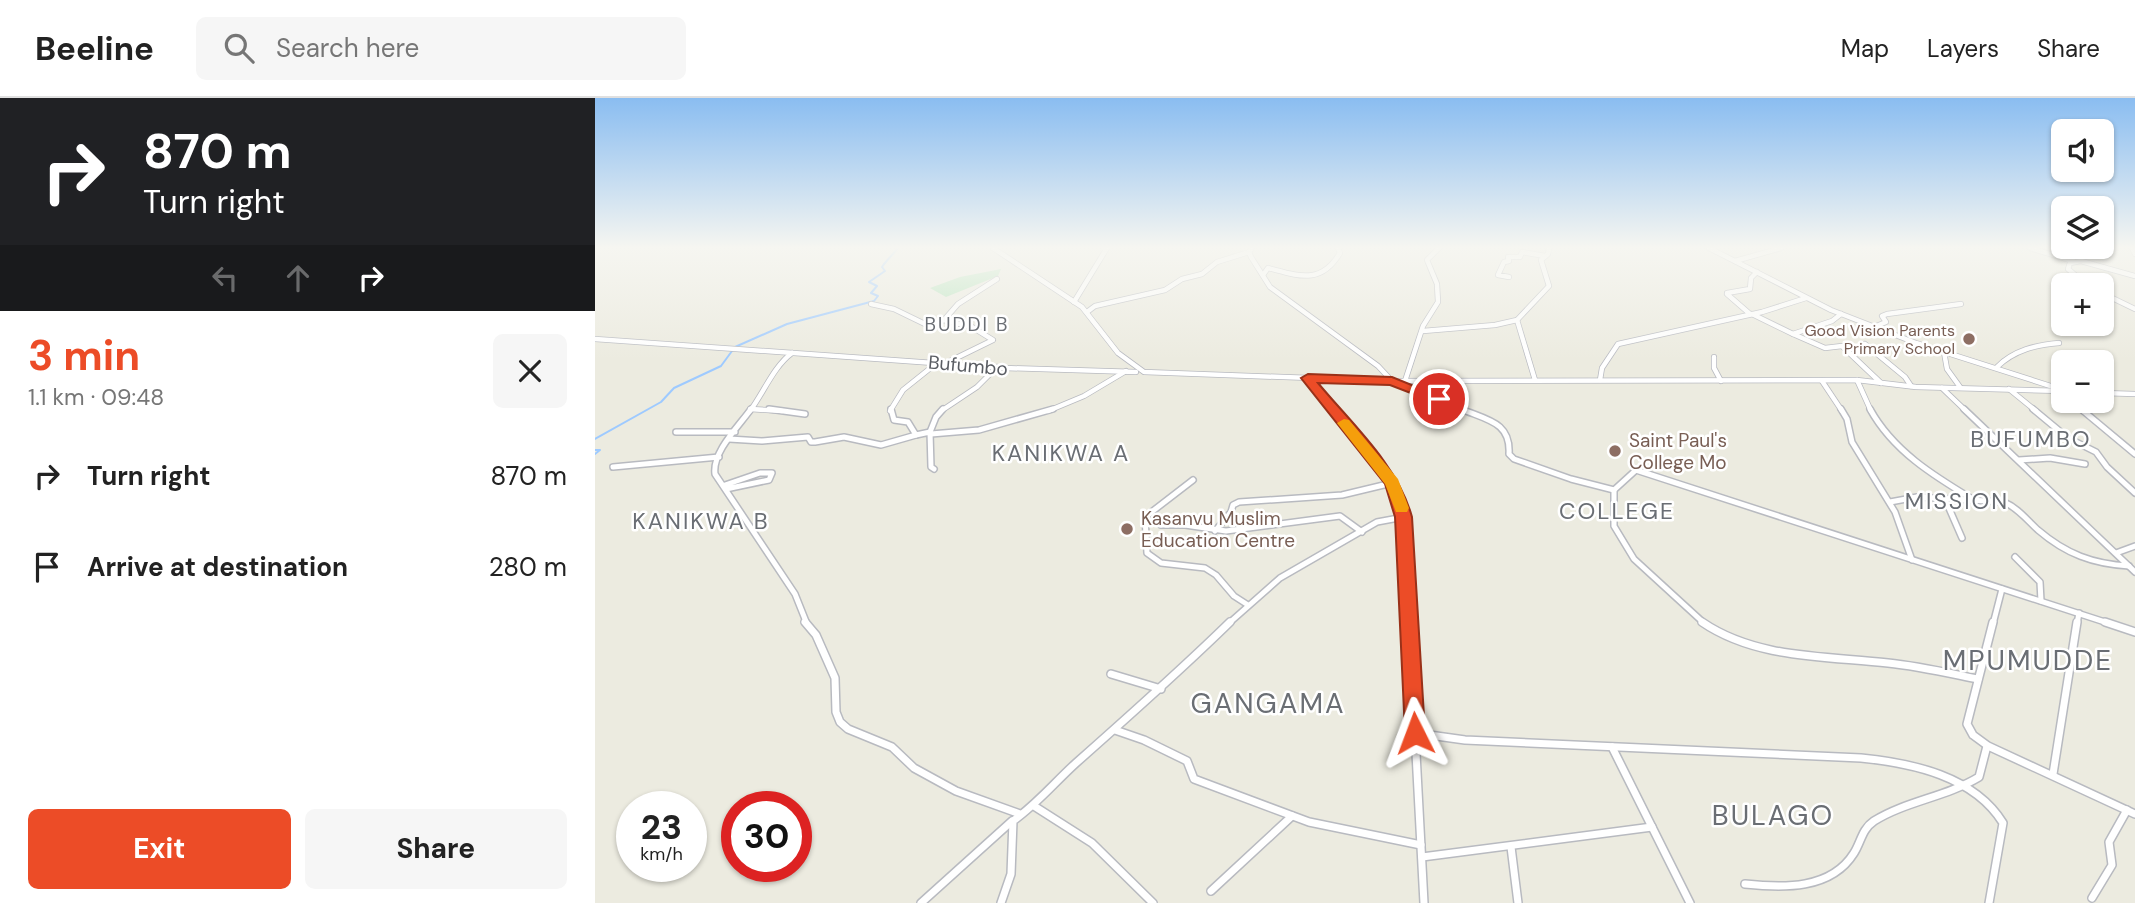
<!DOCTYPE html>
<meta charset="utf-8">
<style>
:root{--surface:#fff;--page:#f6f6f6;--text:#222;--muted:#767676;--line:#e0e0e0;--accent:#ec4c27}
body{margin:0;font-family:"DM Sans",sans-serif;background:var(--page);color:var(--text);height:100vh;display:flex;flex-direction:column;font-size:26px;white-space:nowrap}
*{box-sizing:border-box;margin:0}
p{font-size:23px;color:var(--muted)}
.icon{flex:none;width:38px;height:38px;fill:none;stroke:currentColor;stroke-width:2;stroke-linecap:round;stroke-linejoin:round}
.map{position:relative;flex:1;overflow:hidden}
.panel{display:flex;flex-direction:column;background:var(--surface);width:595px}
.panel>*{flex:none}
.hud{background:#202124;color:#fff;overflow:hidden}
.controls{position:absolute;left:1456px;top:21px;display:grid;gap:14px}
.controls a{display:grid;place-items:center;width:63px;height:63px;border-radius:10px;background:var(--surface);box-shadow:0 2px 5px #0004;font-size:35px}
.speed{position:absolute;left:21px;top:693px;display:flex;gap:14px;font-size:35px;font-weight:700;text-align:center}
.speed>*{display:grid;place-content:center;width:91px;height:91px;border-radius:50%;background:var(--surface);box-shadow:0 2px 5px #0004;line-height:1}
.speed small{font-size:18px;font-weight:400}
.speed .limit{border:10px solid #d22;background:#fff;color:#111}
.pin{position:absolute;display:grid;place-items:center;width:60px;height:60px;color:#fff;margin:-30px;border:4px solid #fff;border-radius:50%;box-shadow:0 2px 7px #0007}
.me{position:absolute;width:77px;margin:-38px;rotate:357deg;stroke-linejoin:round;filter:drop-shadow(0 0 5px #0008)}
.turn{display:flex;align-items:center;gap:24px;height:147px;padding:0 28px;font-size:32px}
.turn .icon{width:91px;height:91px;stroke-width:2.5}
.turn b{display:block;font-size:49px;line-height:60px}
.lanes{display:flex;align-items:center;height:66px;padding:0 28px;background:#0003;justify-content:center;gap:35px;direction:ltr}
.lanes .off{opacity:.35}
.round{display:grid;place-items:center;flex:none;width:74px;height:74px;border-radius:10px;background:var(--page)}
.headline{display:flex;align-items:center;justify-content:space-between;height:119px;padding:0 28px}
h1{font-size:42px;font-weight:700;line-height:52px;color:var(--accent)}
.button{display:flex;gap:14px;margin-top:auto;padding:14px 28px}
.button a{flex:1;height:80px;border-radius:10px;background:var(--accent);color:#fff;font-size:28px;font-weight:700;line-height:80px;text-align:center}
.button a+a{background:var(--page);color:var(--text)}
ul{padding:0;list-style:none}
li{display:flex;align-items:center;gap:21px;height:91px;padding:0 28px}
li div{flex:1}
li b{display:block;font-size:26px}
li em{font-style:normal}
header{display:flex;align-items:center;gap:42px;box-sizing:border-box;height:98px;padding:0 35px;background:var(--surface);border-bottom:2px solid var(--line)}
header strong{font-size:33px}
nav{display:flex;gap:38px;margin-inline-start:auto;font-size:24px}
.search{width:490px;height:63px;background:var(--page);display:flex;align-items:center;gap:18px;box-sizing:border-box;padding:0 24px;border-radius:10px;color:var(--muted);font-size:26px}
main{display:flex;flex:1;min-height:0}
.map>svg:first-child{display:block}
.green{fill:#bce5c0}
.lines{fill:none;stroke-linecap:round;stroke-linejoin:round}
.stream{stroke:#9ecaff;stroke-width:2}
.minor-far2-casing{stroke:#b8bac0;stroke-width:6}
.minor-far1-casing{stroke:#b8bac0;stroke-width:8}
.minor-casing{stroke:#b8bac0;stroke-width:10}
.minor-far2{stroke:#fff;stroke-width:4.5}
.minor-far1{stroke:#fff;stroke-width:5}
.minor{stroke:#fff;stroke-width:7}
.route{fill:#ec4c27;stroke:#993119;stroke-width:2}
.slow{fill:#f59e0b}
.education-dot{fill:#8d6e63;stroke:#fff;stroke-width:2.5}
.labels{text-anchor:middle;stroke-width:5;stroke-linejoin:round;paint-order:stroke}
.far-education-label{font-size:16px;fill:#785e54;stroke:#fff;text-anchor:end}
.far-quarter-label{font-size:19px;letter-spacing:2px;fill:#6a6e74;stroke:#fff}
.street-label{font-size:19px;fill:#595c62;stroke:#fff}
.education-label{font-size:19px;fill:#785e54;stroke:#fff;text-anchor:start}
.quarter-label{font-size:23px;letter-spacing:2px;fill:#6a6e74;stroke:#fff}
.near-quarter-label{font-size:28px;letter-spacing:2px;fill:#6a6e74;stroke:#fff}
</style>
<header>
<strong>Beeline</strong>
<div class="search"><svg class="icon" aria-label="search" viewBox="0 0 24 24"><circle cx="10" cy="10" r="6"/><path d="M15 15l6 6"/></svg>Search here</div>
<nav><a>Map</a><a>Layers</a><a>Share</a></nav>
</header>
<main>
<section class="panel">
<div class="hud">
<div class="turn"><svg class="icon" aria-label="right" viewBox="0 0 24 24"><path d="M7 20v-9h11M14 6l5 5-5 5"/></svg><div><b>870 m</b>Turn right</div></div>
<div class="lanes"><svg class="icon off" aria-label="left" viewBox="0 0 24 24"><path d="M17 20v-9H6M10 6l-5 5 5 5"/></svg><svg class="icon off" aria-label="ahead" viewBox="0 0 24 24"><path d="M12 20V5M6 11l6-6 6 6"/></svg><svg class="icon" aria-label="right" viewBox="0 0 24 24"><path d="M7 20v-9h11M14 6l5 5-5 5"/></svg></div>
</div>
<div class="headline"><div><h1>3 min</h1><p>1.1 km · 09:48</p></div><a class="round"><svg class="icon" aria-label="close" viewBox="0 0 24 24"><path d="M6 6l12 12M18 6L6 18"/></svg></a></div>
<ul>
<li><svg class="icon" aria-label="right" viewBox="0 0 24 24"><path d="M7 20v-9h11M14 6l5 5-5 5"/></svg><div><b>Turn right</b></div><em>870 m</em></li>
<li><svg class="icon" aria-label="arrive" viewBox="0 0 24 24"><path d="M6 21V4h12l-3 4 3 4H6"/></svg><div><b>Arrive at destination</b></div><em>280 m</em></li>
</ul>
<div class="button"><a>Exit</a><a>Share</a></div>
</section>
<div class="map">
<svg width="1540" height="805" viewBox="0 0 1540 805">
<rect width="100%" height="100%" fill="#ecebe0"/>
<!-- green -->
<polygon class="green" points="406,171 403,178 351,199 335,190 365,179"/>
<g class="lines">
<!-- stream -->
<g class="stream">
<polyline points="140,249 192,226 279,203 283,198 276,195 282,188 274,184 290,173 287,169 289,166 303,150"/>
<polyline points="0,341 66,304 79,290 126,268 137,253"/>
<polyline points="0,352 5,352 0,356"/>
</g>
<!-- minor-far2 casing -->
<g class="minor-far2-casing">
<g id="minor-far2">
<polyline points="398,150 487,209 523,255 549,274 797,283 1262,282 1321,289 1468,293"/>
<polyline points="657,150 654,154 656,159 675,189 783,268 797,283 871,313"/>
<polyline points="1114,150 1236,212 1321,245 1465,291"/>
<polyline points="1435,150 1478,163"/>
<polyline points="1485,150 1486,163 1475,165 1473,171 1492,187"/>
<polyline points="1537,150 1540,156"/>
<polyline points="1140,163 1186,150"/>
<polyline points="1486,163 1540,178"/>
<path d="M668 177 673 170C704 178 726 187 745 155L743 150"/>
<polyline points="914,179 903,177 909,164 914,163 913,159 925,159 927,154 950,158"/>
<polyline points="1132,195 1155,191 1156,180 1162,174"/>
<polyline points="1507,195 1540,211"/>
<polyline points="1132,196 1155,216"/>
<polyline points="479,204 512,150"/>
<polyline points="276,206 299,211 332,227 349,222 363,206 402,181"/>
<polyline points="492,214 500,208 570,192 587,181 607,176 622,164 654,154"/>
<polyline points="1157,216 1198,236 1237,223 1246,216"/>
<polyline points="349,222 377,229 398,242 351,265"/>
<polyline points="922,222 940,282"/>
<polyline points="1279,229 1291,224 1287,218 1292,216 1366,206"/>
<polyline points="828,233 900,227 922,222 954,188 946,162 953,156 954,150"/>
<polyline points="1198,236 1230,250 1247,248 1286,285"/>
<polyline points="0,241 409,270 541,274"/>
<polyline points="1270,246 1310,279 1316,288"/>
<polyline points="1349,254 1352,271 1365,289"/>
<polyline points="1119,259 1119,270 1126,283"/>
<path d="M1402 269C1419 252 1441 247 1464 245"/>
<polyline points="713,281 739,313"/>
<polyline points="1005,282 1007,270 1023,246 1167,214 1211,200"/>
<polyline points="1262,282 1276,313"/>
<polyline points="810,283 828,228 843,204 842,186 832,162 844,150"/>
<polyline points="1227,283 1247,313"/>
<polyline points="1347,290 1371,313"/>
<polyline points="1414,291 1441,313"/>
<polyline points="1507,295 1540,296"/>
<polyline points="1476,303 1488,313"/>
<polyline points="155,311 187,313"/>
<path d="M155 313C169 294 179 268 197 255"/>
<polyline points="295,313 308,292 343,264"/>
<polyline points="346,313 382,289 402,269"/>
<polyline points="453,313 489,298 531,273"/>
</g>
</g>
<!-- minor-far1 casing -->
<g class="minor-far1-casing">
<g id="minor-far1">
<path d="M156 311C144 328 117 354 120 376L200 496 212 526"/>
<polyline points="174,311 210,316"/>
<polyline points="296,311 299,322 313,324 321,337 335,334 336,369 339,371"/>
<polyline points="737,311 797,385 809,419 815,526"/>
<path d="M866 311C892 322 916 324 914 356L919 361 976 381 1019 392 1041 372 1516 526"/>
<polyline points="1246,311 1252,321 1257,344 1300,414 1317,462"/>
<path d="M1275 311C1298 353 1339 378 1379 402"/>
<polyline points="1369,311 1540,474"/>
<polyline points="1438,311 1473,340 1501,354 1512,369 1540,395"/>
<polyline points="1486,311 1540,356"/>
<polyline points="81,334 140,334"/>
<polyline points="335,334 341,319 348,311"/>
<polyline points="336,336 384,332 458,311"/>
<polyline points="134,341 167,343 213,339 216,344 220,344 249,339 286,347 321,337"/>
<polyline points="1424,362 1455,360 1490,366"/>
<polyline points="18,369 124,359"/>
<polyline points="598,382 550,419 552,455 566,465 610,470 621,477 639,498 653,507"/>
<polyline points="130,387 165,375 177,375 174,382 131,391"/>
<polyline points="1019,392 1019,428 1039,461 1110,526"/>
<polyline points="1350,401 1367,440"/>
<path d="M1295 404 1322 399 1409 404C1423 410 1432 422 1443 432 1471 456 1498 466 1534 468"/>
<polyline points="566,427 590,427 631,433 745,418 767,434"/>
<polyline points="620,433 636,414 638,407 644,404 747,397 797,385"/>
<polyline points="1521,455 1540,448"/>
<polyline points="1420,459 1445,484 1446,503"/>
<polyline points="633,526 685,480 782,424 809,419"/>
<polyline points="1398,526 1407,491"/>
<polyline points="1482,526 1484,515"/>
</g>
</g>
<!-- minor casing -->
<g class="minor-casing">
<g id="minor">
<polyline points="210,524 221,537 240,580 241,614 245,624 253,631 297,649 319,670 361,693 425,716"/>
<polyline points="814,524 829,805"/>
<path d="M1107 524C1161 561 1231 558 1293 565 1323 568 1353 575 1383 581"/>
<polyline points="1398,524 1372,626 1378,637 1393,648 1540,716"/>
<polyline points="1510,524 1540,534"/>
<polyline points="516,576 566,591"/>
<polyline points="520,632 549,642 592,663 599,681 714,724 826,747"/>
<path d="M820 635 870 642 1266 660C1317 665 1379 678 1408 725L1394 805"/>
<polyline points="1017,649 1095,805"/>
<polyline points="1458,676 1482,524"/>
<polyline points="439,708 497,745 558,805"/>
<polyline points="916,749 923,805"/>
<polyline points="827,759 1057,729"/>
<path d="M1150 786C1188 790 1236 792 1259 755 1266 744 1267 731 1279 723 1311 703 1351 699 1384 679L1392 648"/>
<polyline points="616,793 697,718"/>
<polyline points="1497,800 1517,767 1514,744 1532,712"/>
<polyline points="326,805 417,723"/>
<path d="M406 805 416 776 418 723C442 706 459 685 481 665 533 619 585 573 635 524"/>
</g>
</g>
<!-- minor-far2 -->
<use href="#minor-far2" class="minor-far2"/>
<!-- minor-far1 -->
<use href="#minor-far1" class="minor-far1"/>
<!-- minor -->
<use href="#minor" class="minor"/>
</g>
<!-- sky -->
<linearGradient id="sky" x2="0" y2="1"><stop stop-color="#8abdf1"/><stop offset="0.57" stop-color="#f6f6f1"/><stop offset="1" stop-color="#f6f6f1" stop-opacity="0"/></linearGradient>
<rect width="1540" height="262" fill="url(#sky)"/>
<!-- route -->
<path class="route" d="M713 276 797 279 851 301 849 304H839L795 287 723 285C757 326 803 367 817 419L830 635 827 642 820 644 813 642 810 635 800 419 790 386 706 280Z"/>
<!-- slow -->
<polygon class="slow" points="749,321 754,322 803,381 814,410 812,414 801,414 790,386 742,325"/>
<!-- markers -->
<g class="education-dot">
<circle cx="1374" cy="241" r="7"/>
<circle cx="1020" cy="353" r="7"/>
<circle cx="532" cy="431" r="7"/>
</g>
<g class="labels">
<!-- far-education labels -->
<g class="far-education-label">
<text x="1360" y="238">Good Vision Parents<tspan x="1360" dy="18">Primary School</tspan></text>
</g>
<!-- far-quarter labels -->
<g class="far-quarter-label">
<text x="372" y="233">BUDDI B</text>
</g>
<!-- street labels -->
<g class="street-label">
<text transform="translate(373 267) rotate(5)" y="7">Bufumbo</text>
</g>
<!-- education labels -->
<g class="education-label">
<text x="1034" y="349">Saint Paul's<tspan x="1034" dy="22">College Mo</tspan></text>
<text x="546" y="427">Kasanvu Muslim<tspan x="546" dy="22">Education Centre</tspan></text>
</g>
<!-- quarter labels -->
<g class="quarter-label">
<text x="1436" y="349">BUFUMBO</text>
<text x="466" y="363">KANIKWA A</text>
<text x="1362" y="411">MISSION</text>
<text x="1022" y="421">COLLEGE</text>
<text x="106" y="431">KANIKWA B</text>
</g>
<!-- near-quarter labels -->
<g class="near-quarter-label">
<text x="1433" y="572">MPUMUDDE</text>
<text x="673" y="615">GANGAMA</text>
<text x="1178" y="727">BULAGO</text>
</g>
</g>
</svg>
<div class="controls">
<a><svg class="icon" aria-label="sound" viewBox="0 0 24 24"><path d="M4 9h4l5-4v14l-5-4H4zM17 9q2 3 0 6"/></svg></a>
<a><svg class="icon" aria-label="layers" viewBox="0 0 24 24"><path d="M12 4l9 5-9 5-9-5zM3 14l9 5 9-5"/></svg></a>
<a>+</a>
<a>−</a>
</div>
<div class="speed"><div>23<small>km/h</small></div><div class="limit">30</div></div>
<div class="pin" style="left:844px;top:301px;background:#d93025"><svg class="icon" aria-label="arrive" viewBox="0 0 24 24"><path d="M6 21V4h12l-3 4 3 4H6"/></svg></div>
<svg class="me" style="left:820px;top:635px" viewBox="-20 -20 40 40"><path d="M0-17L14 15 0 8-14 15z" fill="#ec4c27" stroke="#fff" stroke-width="4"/></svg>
</div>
</main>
